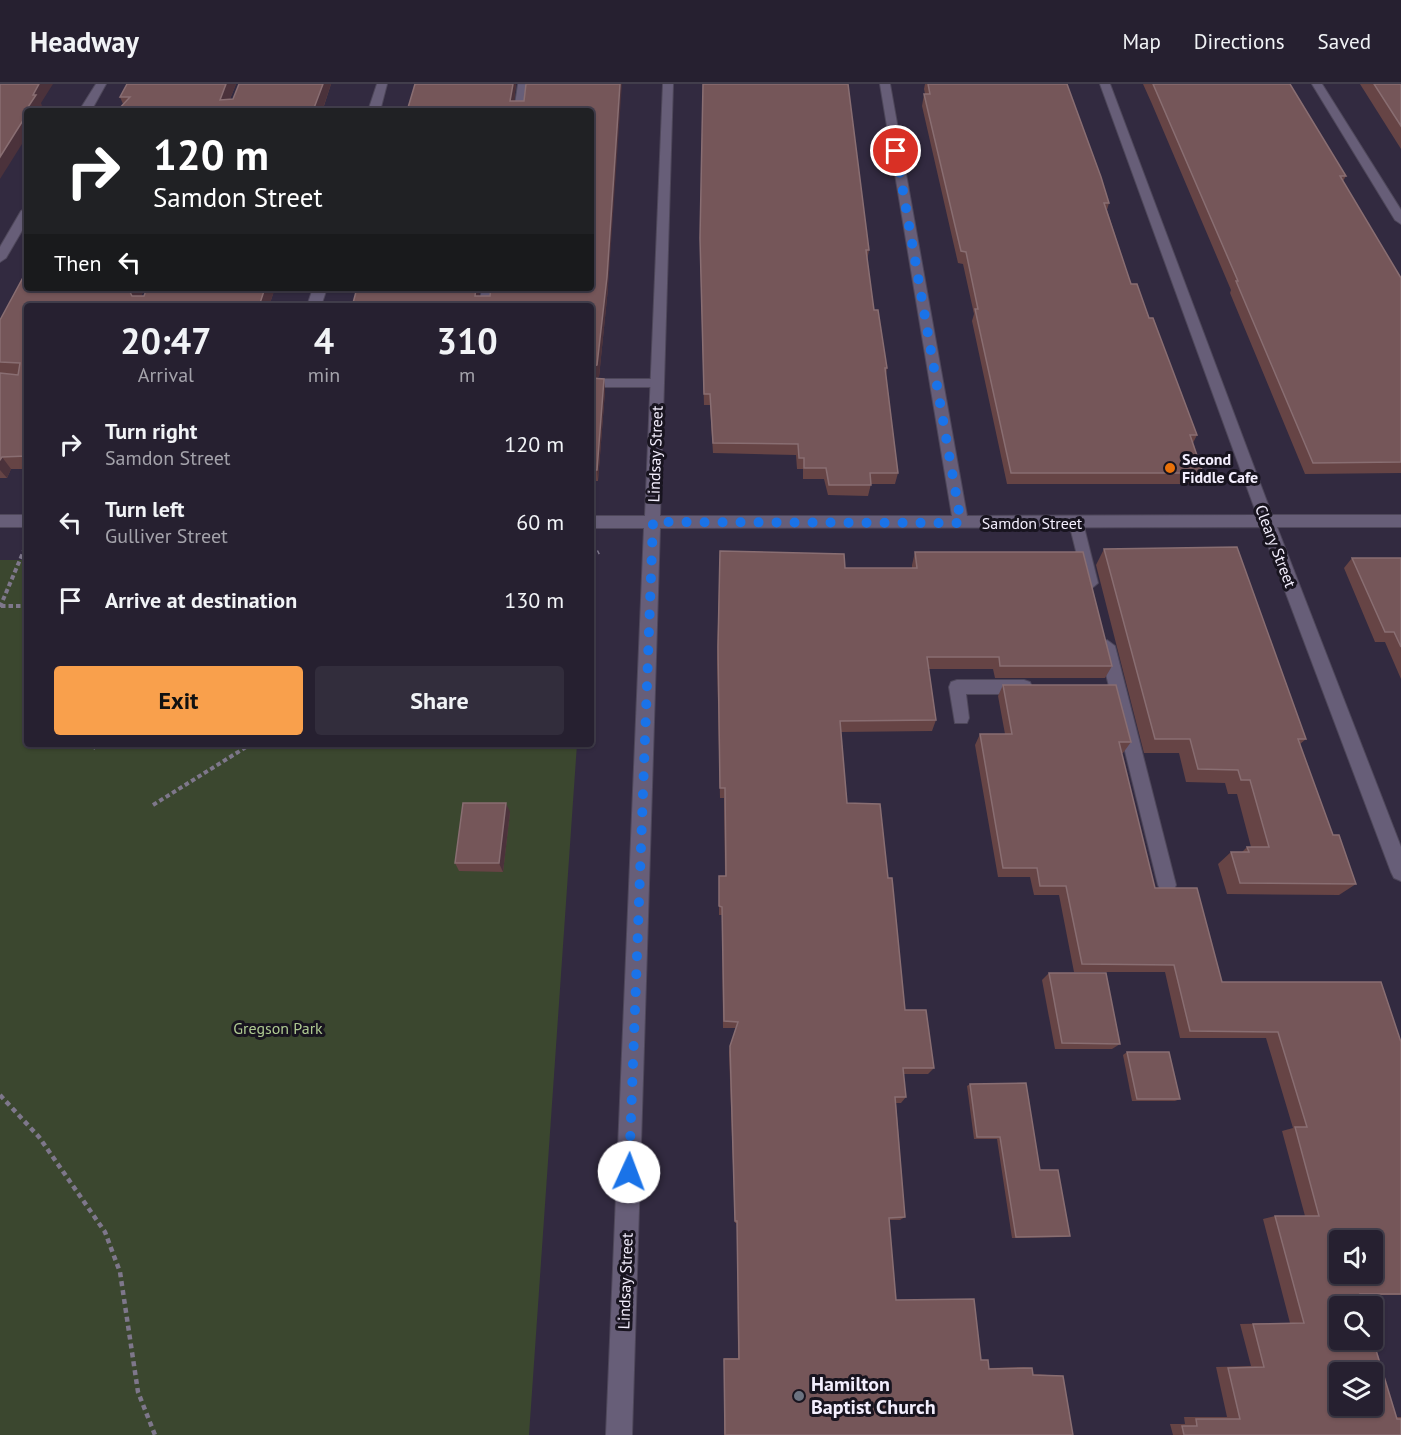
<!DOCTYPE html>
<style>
:root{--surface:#262030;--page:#322d3c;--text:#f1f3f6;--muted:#a4a3ab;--line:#423e4c;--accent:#f9a04c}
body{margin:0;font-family:"PT Sans",sans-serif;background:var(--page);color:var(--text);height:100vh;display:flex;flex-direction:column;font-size:22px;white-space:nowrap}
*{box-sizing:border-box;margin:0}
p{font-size:20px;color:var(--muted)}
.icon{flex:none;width:33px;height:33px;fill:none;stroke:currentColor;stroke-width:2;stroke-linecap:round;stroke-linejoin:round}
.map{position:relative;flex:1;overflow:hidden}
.drawer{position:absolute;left:24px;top:219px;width:570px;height:444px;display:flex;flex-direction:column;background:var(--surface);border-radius:6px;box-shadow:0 2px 4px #0004,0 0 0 2px var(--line)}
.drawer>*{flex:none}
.banner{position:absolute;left:24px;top:24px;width:570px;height:183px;border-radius:6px;box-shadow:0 2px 4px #0004,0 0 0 2px var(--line);background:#202124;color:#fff;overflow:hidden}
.fabs{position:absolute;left:1329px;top:1146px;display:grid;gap:12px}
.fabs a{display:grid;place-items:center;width:54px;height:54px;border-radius:6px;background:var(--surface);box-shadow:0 2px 4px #0004,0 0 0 2px var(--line);font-size:30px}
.pin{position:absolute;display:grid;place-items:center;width:51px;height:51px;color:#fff;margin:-26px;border:3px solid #fff;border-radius:50%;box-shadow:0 2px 6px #0007}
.me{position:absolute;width:66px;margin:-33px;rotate:2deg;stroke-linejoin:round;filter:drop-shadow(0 0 4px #0008)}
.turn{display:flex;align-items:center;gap:21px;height:126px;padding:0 30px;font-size:27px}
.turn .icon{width:78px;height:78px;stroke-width:2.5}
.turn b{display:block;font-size:42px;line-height:51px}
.then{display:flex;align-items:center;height:57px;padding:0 30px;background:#0003;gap:12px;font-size:22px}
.eta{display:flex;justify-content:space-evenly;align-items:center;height:102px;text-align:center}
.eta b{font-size:36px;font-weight:600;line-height:42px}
.action{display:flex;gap:12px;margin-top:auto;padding:12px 30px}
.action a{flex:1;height:69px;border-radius:6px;background:var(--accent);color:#111;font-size:24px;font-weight:600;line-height:69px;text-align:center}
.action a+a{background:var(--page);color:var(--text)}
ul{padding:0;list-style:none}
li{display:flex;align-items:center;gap:18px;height:78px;padding:0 30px}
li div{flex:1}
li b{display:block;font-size:22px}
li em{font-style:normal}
header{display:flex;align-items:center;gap:36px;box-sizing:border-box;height:84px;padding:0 30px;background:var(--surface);border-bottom:2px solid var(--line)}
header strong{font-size:28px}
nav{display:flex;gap:33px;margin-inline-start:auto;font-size:21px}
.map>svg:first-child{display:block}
.green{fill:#3b472f}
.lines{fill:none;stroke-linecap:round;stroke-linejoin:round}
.lane-casing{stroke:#4e475a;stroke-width:2}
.street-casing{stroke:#4e475a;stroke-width:2}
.path-far1{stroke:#7e778b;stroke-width:4;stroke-dasharray:4.5 3;stroke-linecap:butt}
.path{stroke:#7e778b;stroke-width:4.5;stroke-dasharray:5 4;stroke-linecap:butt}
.lane{fill:#675e78;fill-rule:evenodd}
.street{fill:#675e78;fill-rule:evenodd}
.wall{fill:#664445}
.shaded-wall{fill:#4b323b}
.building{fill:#755659;stroke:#896e72;stroke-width:1.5;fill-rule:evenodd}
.route{stroke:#1a73e8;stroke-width:10;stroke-dasharray:0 18}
.food-dot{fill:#e8710a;stroke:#18141f;stroke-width:2}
.worship-dot{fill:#6b7280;stroke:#18141f;stroke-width:2}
.labels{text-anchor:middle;stroke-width:6;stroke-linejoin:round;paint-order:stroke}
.street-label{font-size:16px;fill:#f3eefd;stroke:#18141f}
.poi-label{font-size:16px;font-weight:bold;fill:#f3eefd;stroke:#18141f;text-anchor:start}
.park-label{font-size:16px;fill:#afca92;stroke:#18141f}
.near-poi-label{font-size:20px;font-weight:bold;fill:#f3eefd;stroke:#18141f;text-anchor:start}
</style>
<header>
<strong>Headway</strong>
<nav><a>Map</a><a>Directions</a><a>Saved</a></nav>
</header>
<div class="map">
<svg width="1401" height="1351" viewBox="0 0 1401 1351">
<rect width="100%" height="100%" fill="#322a40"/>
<!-- green -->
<polygon class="green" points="0,476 27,476 27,660 577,660 529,1351 0,1351"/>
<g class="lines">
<!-- lane casing -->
<g class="lane-casing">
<g id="lane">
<polygon points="518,0 528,0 524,27 514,27"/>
<polygon points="482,204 494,204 491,222 479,222"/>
<polygon points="591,295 657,295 663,299 657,303 591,303"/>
<polygon points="1076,434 1083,439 1098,499 1091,505 1084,499 1069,439"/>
<polygon points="1107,556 1115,562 1176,801 1173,807 1167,809 1161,807 1158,801 1099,562"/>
<polygon points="957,596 1024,596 1030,598 1032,603 1030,608 1024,610 966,610 969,634 967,639 955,639 949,603 951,598"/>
</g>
</g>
<!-- street casing -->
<g class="street-casing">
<g id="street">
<polygon points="96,0 106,0 91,27 79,27"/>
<polygon points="377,0 387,0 380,27 368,27"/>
<polygon points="663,0 673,0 660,432 952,432 880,0 890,0 967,432 1257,431 1100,0 1110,0 1272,431 1401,431 1401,443 1277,443 1401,763 1401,797 1394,794 1391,788 1261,443 660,444 632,1351 606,1351 644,444 591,444 591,432 645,432"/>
<polygon points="1312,0 1322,0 1401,126 1401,140 1395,136"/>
<polygon points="27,123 27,138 6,174 0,178 0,163 21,127"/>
<polygon points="313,204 327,204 321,222 307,222"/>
<rect x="0" y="431" width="27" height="12"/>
</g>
</g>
<!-- path-far1 -->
<g class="path-far1">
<polyline points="591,472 599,468"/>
<polyline points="1,522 27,522"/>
<polyline points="0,523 25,464"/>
<polyline points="93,665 95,660"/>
<polyline points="153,721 251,660"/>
</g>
<!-- path -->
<polyline class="path" points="0,1011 39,1053 105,1148 120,1188 138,1308 155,1351"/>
<!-- lane -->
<use href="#lane" class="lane"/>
<!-- street -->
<use href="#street" class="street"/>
</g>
<!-- wall -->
<g class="wall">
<polygon points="127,0 236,0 230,15 233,15 239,0 331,0 323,25 325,25 325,27 117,27 123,20 120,13"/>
<polygon points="516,0 514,17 608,204 599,293 594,294 604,295 605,307 598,397 591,397 591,222 354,222 353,219 357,204 480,204 479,212 490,212 591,204 407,27"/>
<polygon points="925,0 1067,0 1109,119 1107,126 1131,200 1149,234 1197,351 1193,359 1203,389 1197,400 1007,400 972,237 974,230 963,180 958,179 922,22 924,10 925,10 924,5"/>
<polygon points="1143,0 1290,0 1346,92 1343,97 1401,194 1401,389 1305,390 1230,209 1231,206 1152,20"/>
<polygon points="1360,0 1401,0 1401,65"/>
<polygon points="700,166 869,166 867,177 874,226 887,284 886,291 898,389 895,400 871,400 868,412 828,411 824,395 803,395 803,385 797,385 796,371 713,369 710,321 704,321"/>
<polygon points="27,204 145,204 141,212 275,204 269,222 27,222 27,385 11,385 7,394 0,394 0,236"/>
<polygon points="1104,465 1306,655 1300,660 1333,751 1356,800 1339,811 1227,810 1218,780 1231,768 1242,768 1247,763 1251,763 1237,710 1228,710 1225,699 1186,698 1179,669 1144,669 1096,481"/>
<polygon points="720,467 845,484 912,484 912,481 915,468 1112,582 1105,594 995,594 993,585 929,585 936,636 932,647 841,648 847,719 888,794 905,926 934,984 928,990 903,990 906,1013 901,1019 896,1019 905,1133 900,1136 889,1136 896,1216 981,1276 988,1276 988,1284 1024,1283 1032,1284 1033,1290 1063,1292 1073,1351 724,1351 724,1274 738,1274 737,1139 735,1139 729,968 730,962 736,944 723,944 722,831 719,831 719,801 725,792 724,714 720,714 717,575"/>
<polygon points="1352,474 1401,474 1401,595 1385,558 1375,558 1344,484"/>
<polygon points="1003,601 1131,658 1123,669 1121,669 1155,804 1222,898 1401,958 1401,1211 1360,1211 1396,1333 1401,1333 1401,1351 1173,1351 1170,1340 1185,1340 1184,1333 1227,1333 1216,1283 1251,1282 1240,1240 1290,1239 1263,1135 1275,1132 1305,1132 1282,1047 1293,1044 1266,954 1180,954 1165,888 1074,888 1059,811 1034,811 1030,793 998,793 975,661 980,650 1005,650 998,612"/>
<polygon points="510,728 503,788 459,787 455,779"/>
<polygon points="1049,889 1120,960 1112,965 1055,965 1042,896"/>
<polygon points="1127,968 1180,1015 1175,1017 1132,1017 1123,971"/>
<polygon points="970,1000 1040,1086 1070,1152 1066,1153 1012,1154 997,1055 974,1055 967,1002"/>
</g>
<!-- shaded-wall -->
<g class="shaded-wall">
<polygon points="39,0 53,0 41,19 42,22 39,27 29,27 28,23 33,11"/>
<polygon points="226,0 236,0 225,27 220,16"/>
<polygon points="323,0 331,0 322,27 314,24"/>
<polygon points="513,0 516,0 513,27 510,17"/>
<polygon points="620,0 622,0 608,204 599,293 591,294 591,283"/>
<polygon points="27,30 27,52 0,95 0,73"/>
<polygon points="132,204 145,204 137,221 130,208"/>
<polygon points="265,204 275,204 269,222 262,222 260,219"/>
<polygon points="476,204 480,204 478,222 475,212"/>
<polygon points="604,295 605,307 598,397 597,386"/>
<polygon points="2,373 11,385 7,394 0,386 0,376"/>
<polygon points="506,719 510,728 503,788 499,779"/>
</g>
<!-- building -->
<g class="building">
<polygon points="0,0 39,0 33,11 36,11 28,23 31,23 29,27 27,27 27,30 0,73"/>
<polygon points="127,0 226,0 220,16 233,15 239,0 323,0 314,24 325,25 324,27 117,27 130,13 120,13"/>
<polygon points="415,0 513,0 510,17 524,17 526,0 620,0 607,193 597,281 591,283 591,222 358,222 359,219 353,219 357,204 476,204 475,212 490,212 491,204 591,204 591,27 407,27"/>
<polygon points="703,0 848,0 869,166 866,166 874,226 878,226 887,284 885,284 898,389 870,389 871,401 829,401 826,384 804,384 804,374 799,374 798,360 713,359 710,310 704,310 700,154"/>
<polygon points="928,0 1067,0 1101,93 1109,119 1104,119 1131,200 1137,200 1149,234 1153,234 1197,351 1190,351 1203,389 1011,389 975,225 978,225 966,168 961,167 924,10 930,10"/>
<polygon points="1153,0 1290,0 1346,92 1340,92 1401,194 1401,378 1313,379 1236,197 1238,197"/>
<polygon points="1374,0 1401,0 1401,42"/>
<polygon points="27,186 27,204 132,204 130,208 132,212 144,212 147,204 265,204 260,219 244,219 243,222 27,222 27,372 2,373 0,376 0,289 18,291 20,279 0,278 0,236"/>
<polygon points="591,294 604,295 597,386 591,386"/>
<polygon points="1237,463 1306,655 1298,655 1333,751 1339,751 1356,800 1240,799 1231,768 1249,768 1247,763 1269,763 1250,696 1241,696 1238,686 1198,685 1190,655 1155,655 1104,465"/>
<polygon points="720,467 844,470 845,484 917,484 915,468 1083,468 1112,582 1000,582 999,573 927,573 936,636 840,637 847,719 880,720 888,794 892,794 905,926 926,926 934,984 903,984 906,1013 895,1013 905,1133 889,1134 896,1216 974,1215 981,1276 988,1276 989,1285 1032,1284 1033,1291 1063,1292 1073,1351 725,1351 724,1275 739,1275 737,1137 735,1137 730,962 738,938 724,937 722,823 719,822 719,792 726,792 725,704 720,704 718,563"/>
<polygon points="1352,474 1401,474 1401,563 1394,548 1385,548"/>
<path d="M1003 601H1116L1131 658H1119L1155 804H1197L1222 898H1381L1401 958V1210H1360L1363 1222H1340V1256H1372V1253L1397 1335H1401V1351H1184L1182 1342H1197L1196 1335H1240L1228 1284 1264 1283 1253 1240 1304 1239 1275 1132H1319L1295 1043H1307L1278 948 1190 947 1174 881 1082 880 1066 802H1040L1037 784H1003L980 650H1012ZM1340 1156H1372V1190H1340ZM1340 1288H1372V1322H1340Z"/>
<polygon points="463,719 506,719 499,779 455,779"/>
<polygon points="1049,889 1106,889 1120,960 1062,959"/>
<polygon points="1127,968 1169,968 1180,1015 1137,1015"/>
<polygon points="1026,999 1040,1086 1058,1086 1070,1152 1016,1153 1000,1053 977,1053 970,1000"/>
</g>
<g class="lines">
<!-- route -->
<polyline class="route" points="629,1088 653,438 961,439 896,67"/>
</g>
<!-- markers -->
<circle class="food-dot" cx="1170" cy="384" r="6"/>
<circle class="worship-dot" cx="799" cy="1312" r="6"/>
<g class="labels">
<!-- street labels -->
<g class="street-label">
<text transform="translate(655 370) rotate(-88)" y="6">Lindsay Street</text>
<text x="1032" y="445">Samdon Street</text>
<text transform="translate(1276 462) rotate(69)" y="6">Cleary Street</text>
<text transform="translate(625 1197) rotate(-88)" y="6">Lindsay Street</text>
</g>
<!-- poi labels -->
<g class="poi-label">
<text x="1182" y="381">Second<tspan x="1182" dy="18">Fiddle Cafe</tspan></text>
</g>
<!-- park labels -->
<g class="park-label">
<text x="278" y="950">Gregson Park</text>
</g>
<!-- near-poi labels -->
<g class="near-poi-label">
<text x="811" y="1307">Hamilton<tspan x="811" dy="23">Baptist Church</tspan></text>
</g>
</g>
</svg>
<div class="fabs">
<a><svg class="icon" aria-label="sound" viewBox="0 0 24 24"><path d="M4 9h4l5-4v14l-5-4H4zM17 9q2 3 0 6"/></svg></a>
<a><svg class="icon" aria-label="search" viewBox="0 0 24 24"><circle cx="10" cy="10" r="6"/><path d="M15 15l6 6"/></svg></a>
<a><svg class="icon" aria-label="layers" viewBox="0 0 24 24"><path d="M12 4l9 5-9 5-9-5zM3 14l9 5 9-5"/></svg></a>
</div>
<div class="pin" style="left:896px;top:67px;background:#d93025"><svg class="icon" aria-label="arrive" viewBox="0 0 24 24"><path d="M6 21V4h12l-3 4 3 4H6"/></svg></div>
<svg class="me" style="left:629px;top:1088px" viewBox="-20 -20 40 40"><circle r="19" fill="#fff"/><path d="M0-13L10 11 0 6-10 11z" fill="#1a73e8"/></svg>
<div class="banner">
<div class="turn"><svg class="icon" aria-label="right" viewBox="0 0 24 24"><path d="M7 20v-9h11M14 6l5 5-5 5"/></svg><div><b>120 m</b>Samdon Street</div></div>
<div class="then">Then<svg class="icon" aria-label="left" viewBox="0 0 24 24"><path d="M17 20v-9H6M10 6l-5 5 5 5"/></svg></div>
</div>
<section class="drawer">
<div class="eta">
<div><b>20:47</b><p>Arrival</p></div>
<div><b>4</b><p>min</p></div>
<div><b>310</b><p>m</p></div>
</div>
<ul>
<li><svg class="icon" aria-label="right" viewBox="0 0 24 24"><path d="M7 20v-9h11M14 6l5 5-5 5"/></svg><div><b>Turn right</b><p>Samdon Street</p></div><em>120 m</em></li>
<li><svg class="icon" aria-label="left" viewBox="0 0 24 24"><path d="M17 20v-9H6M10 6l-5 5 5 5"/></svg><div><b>Turn left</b><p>Gulliver Street</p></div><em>60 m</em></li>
<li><svg class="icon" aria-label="arrive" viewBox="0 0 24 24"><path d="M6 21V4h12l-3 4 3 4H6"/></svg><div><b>Arrive at destination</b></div><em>130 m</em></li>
</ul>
<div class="action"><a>Exit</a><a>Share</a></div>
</section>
</div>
